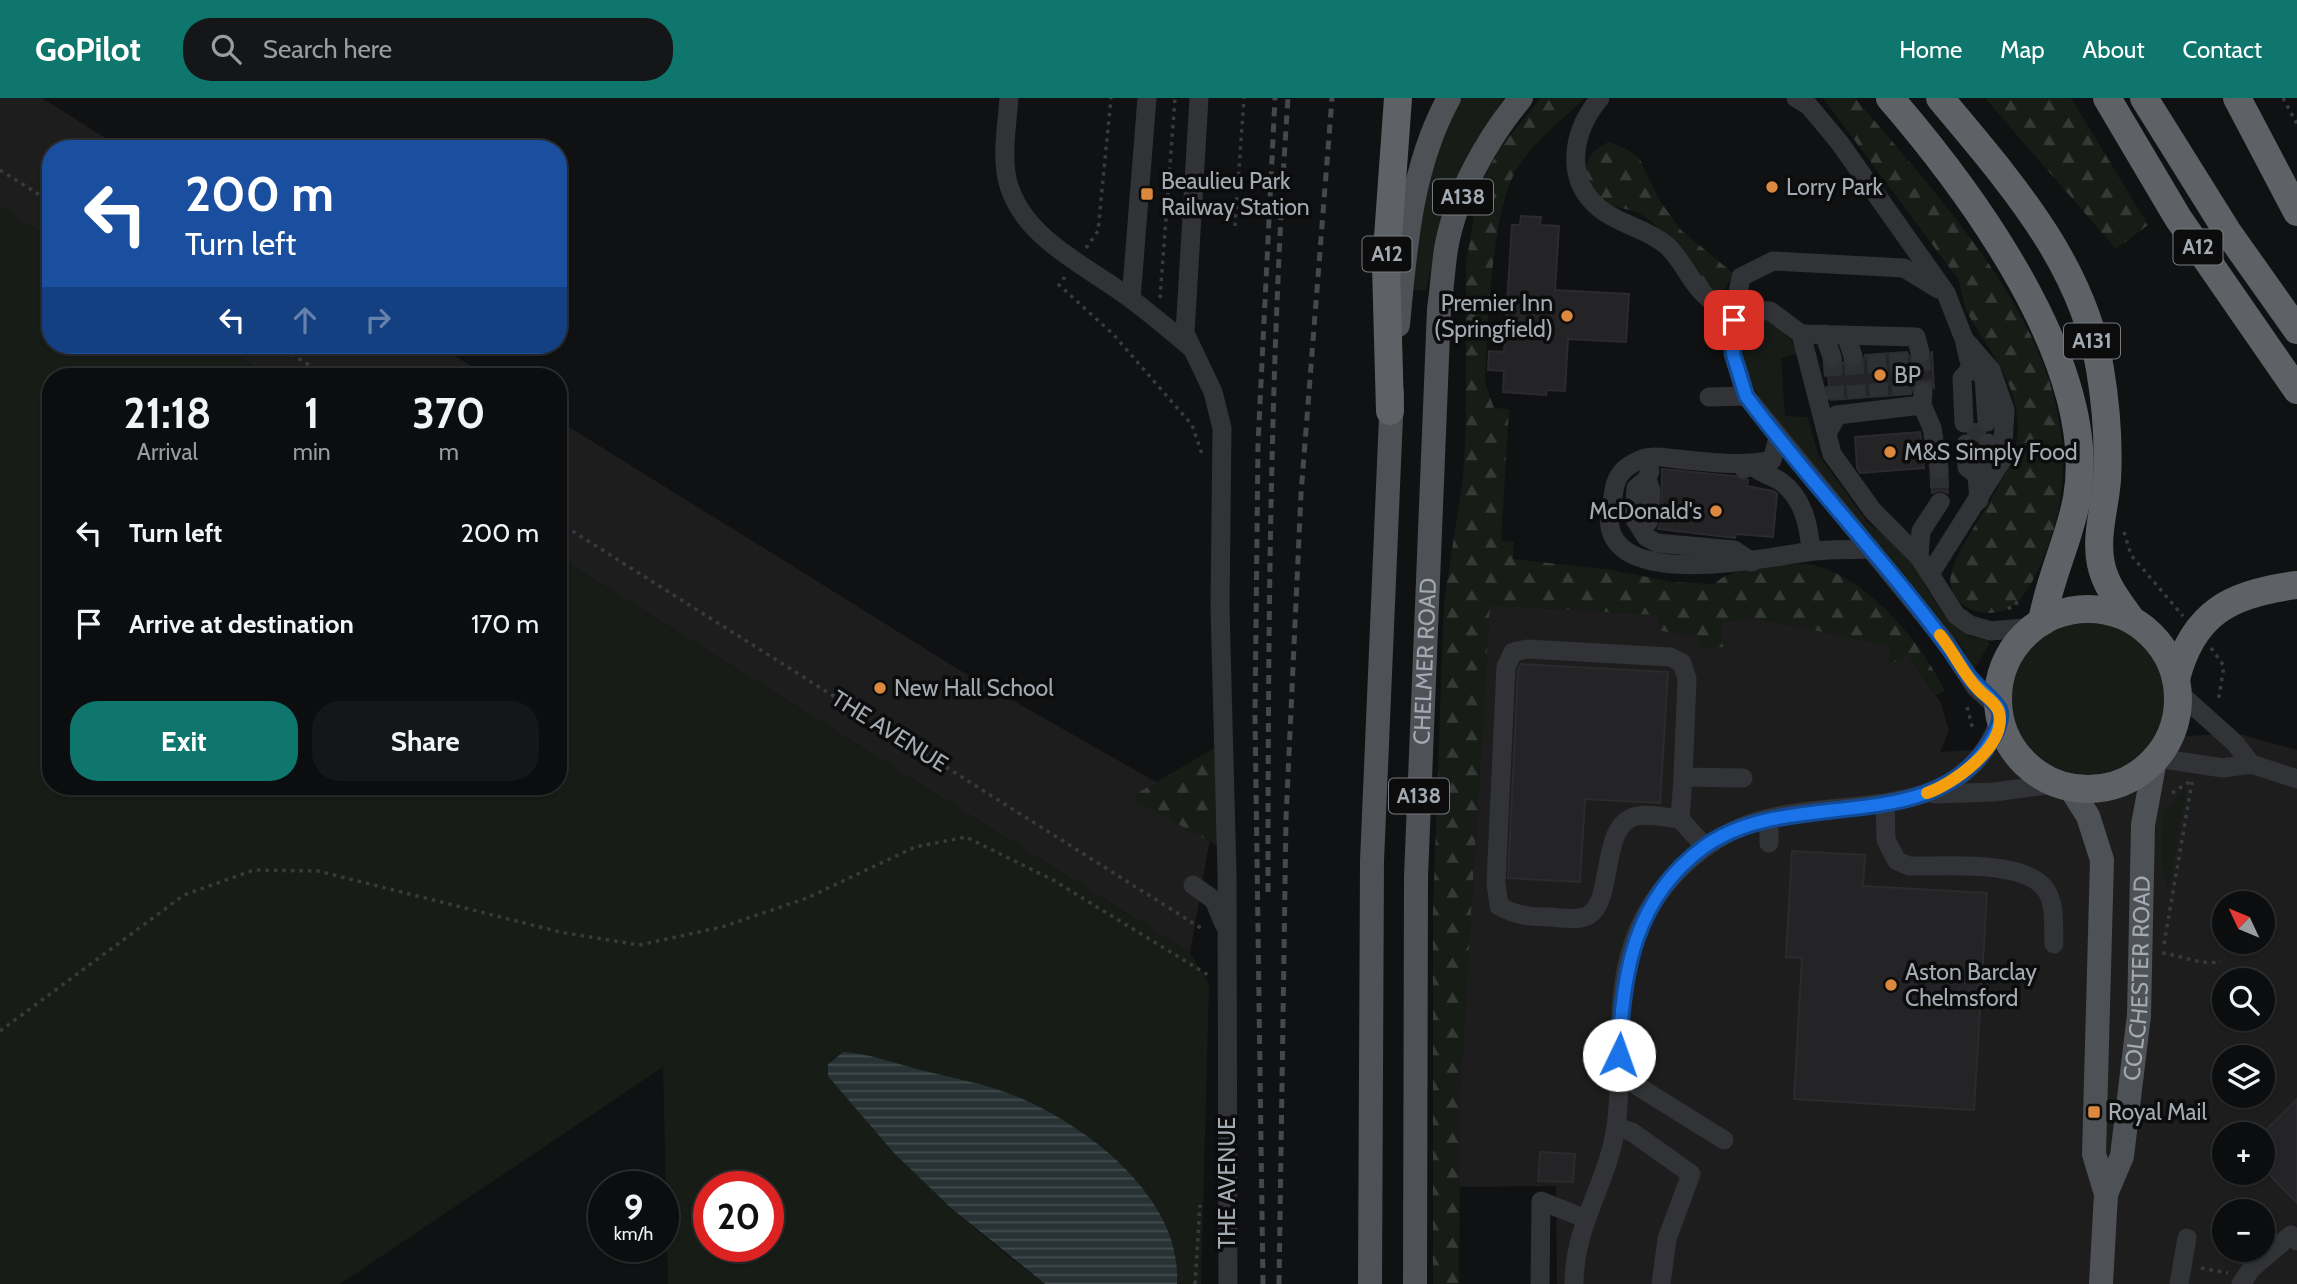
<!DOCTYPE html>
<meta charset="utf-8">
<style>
:root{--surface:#0c0d0e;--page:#151617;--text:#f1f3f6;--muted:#9a9c9e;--line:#2c2d2e;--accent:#0f766e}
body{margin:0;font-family:Cabin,sans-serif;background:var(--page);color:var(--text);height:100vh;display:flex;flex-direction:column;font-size:26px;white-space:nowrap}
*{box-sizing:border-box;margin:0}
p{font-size:23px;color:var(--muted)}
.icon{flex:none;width:38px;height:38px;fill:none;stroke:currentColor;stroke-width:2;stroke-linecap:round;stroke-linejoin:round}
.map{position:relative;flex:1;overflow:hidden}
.details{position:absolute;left:42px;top:270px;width:525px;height:427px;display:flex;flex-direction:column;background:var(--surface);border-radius:28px;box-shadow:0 2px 5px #0004,0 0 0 2px var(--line)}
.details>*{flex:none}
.guide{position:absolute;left:42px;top:42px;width:525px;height:214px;border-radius:28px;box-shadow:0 2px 5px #0004,0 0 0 2px var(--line);background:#1a4fa0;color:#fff;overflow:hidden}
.needle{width:46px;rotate:314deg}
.tools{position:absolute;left:2212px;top:793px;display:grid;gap:14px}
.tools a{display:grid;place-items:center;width:63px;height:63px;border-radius:50%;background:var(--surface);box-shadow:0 2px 5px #0004,0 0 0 2px var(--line);font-size:35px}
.speed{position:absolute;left:588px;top:1073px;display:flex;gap:14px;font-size:35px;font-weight:700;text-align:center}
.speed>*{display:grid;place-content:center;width:91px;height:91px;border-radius:50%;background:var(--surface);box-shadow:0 2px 5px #0004,0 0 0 2px var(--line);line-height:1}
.speed small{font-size:18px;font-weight:400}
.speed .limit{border:10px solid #d22;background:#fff;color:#111}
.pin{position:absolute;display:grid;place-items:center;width:60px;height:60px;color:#fff;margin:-30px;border-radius:14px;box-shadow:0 4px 10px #0006}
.me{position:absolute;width:77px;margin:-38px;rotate:3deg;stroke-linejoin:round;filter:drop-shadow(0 0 5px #0008)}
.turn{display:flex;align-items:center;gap:24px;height:147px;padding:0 28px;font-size:32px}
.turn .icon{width:91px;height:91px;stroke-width:2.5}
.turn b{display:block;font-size:49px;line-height:60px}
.lanes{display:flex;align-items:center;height:66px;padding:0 28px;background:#0003;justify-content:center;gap:35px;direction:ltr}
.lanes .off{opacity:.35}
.eta{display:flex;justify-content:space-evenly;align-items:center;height:119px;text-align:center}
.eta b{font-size:42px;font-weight:700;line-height:49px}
.action{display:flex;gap:14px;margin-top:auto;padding:14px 28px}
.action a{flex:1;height:80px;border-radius:28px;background:var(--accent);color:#fff;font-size:28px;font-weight:700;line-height:80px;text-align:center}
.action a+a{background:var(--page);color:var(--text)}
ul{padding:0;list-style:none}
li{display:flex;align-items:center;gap:21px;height:91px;padding:0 28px}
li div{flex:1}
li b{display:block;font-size:26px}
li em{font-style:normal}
header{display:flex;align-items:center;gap:42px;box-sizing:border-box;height:98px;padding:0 35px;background:var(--accent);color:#fff}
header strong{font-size:33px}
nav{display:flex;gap:38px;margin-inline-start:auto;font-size:24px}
.search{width:490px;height:63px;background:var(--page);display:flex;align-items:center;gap:18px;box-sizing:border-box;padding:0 24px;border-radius:28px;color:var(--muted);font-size:26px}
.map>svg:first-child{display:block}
.built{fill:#1d1d1e;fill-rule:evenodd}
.grass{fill:#181c17;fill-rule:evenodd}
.forest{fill:url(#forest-firs)}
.water{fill:url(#water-rules)}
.building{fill:#242426;stroke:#2b2b2d;stroke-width:2}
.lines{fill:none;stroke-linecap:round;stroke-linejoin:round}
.minor-tunnel{stroke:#2d3032;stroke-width:19;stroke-dasharray:19 10;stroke-linecap:butt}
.path{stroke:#383a3d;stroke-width:3.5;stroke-dasharray:3.5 5;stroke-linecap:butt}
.minor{stroke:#323336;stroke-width:19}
.major{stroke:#4e5155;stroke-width:24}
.highway{stroke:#5e6267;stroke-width:28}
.rail{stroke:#45484b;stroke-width:5;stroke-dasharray:9 7;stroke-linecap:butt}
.route-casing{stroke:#114b97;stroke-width:18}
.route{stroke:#1a73e8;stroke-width:12}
.slow{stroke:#f59e0b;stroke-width:12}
.poi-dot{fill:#dc883e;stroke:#0c0c0d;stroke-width:2.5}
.labels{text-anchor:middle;stroke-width:7;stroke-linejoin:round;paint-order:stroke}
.shield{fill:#0c0c0d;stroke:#767b80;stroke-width:2}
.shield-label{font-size:21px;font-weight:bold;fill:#a3aab1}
.poi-label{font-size:23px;fill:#a3aab1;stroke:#0c0c0d;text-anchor:start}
.street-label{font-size:23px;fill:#a3aab1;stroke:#0c0c0d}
</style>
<header>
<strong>GoPilot</strong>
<div class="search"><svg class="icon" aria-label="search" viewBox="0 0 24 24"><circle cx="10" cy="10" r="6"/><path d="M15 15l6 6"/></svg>Search here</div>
<nav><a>Home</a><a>Map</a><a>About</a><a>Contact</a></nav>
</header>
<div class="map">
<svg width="2297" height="1186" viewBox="0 0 2297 1186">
<defs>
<pattern id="forest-firs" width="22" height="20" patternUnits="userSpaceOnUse" patternTransform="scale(1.75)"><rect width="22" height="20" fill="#181c17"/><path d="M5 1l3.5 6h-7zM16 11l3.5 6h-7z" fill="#363a36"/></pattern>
<pattern id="water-rules" width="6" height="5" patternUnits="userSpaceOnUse" patternTransform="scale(1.75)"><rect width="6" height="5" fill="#283134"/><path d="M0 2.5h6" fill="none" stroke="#444c4f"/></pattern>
</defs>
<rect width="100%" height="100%" fill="#101112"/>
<!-- built -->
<g class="built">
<polygon points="0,0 42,0 123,51 51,51 51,141 0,109"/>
<polygon points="220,247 437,247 488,278 270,278"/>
<polygon points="558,322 956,570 1214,717 1190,855 558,459"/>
<path d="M1490 507 1658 517 1721 524 1755 520 1891 548 1907 556 1941 605 1949 633 1940 654 2236 635 2297 652V1186H1557L1556 1088 1458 1089 1460 993ZM2224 805H2263V844H2224ZM2224 882H2263V920H2224ZM2224 959H2263V998H2224ZM2224 1036H2263V1074H2224ZM2224 1113H2263V1152H2224Z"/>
</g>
<!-- grass -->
<g class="grass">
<path d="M1462 0H1504C1466 58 1440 125 1426 192H1413C1420 125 1429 60 1462 0Z"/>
<path d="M0 109 51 141V247H220L270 278H51V688H558V459L1190 855 1209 886 1201 1186H1177C1183 1103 1089 1029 1020 1000 991 988 957 983 926 975 900 968 871 955 843 954L832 961 827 972C888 1055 962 1125 1045 1186H668L663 969 340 1186H0ZM709 1088H768V1148H709Z"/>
<path d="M1762 219C1777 230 1793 238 1797 256L1781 260 1785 318 1808 319 1818 356 1868 425 1885 436 1916 465 1925 488 1945 518 1969 538 1987 542 1989 547 1974 571 1961 547 1765 308C1748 283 1742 262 1743 232L1749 223Z"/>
<circle cx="2088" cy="601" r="76"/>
<polygon points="2187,688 2168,794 2161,759 2163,713"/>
</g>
<!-- forest -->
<g class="forest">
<path d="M1541 0H1585C1562 22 1535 42 1518 69 1491 110 1487 233 1485 285L1494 310 1509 311 1501 443 1514 444 1513 461 1611 472 1673 484 1714 486C1729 473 1743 472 1763 469 1781 467 1799 463 1817 468 1870 483 1922 545 1945 593L1936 597 1907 556 1896 564H1888L1890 548 1755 520 1721 524 1723 549 1700 550 1698 539 1657 532V517L1490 507 1460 993 1459 1186H1433V814L1444 504 1463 380 1466 326V166L1477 101 1485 78 1499 51Z"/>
<path d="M1823 0H1855C1964 130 2128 293 2036 476 2031 486 2025 498 2015 506 1995 523 1957 515 1951 488 1943 456 2018 384 2018 330 2017 283 1990 255 1968 216 1962 204 1963 193 1958 181Z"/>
<polygon points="1985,0 2071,0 2148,127 2116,151"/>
<path d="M1608 44 1625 50 1639 60 1660 103 1681 132 1734 176 1721 196 1712 194C1693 170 1675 144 1652 124 1623 99 1601 124 1584 70L1593 54Z"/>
<polygon points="1233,639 1234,757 1135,702 1130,706 1138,695"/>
</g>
<!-- water -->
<path class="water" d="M843 954C869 955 896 966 921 972 953 980 987 986 1018 999 1088 1028 1183 1101 1177 1186H1045L951 1110 894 1055 828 978V966Z"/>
<!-- building -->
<g class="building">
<polygon points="1521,118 1541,119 1540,127 1559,128 1555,192 1629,196 1626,244 1568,241 1565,293 1547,292 1546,297 1503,294 1504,273 1488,272 1489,253 1504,254 1512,127 1520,127"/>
<polygon points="1932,253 1934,290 1923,283 1913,288 1911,296 1831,302 1827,270 1837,270 1843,264 1850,270 1856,270 1863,266 1865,257 1907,254 1912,263 1922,266 1929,262"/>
<polygon points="1920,334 1924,370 1860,375 1857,370 1855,339"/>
<polygon points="1662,371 1734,378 1748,382 1747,388 1773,393 1777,396 1773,439 1736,436 1735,440 1658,431 1661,424"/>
<polygon points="1932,380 1940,383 1947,380 1948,395 1940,392 1932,395"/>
<polygon points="1521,566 1668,574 1660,705 1585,701 1580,784 1508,780 1518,572"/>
<polygon points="1792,753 1865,757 1863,788 1987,795 1974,1012 1794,1001 1802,860 1786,859"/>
<polygon points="2297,1001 2297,1105 2263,1070 2263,1035"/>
<polygon points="1540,1054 1575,1056 1573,1084 1538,1083"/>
</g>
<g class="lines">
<!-- minor-tunnel -->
<g class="minor-tunnel">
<polyline points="1920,254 1923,295"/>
<polyline points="1898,255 1902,297"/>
<polyline points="1876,256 1879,298"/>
<polyline points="1853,258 1857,300"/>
<polyline points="1832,259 1835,301"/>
<polyline points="1976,325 1977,345"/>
<polyline points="1939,371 1940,404"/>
</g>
<!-- path -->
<g class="path">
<polyline points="2283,0 2297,26"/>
<polyline points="0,72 51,104"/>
<polyline points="1235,128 1244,0"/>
<polyline points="1086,150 1098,133 1111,0"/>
<polyline points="1065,179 1059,187 1113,236 1192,327 1202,356"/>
<polyline points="1160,200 1175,0"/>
<polyline points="277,247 327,278"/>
<polyline points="558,424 1204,832"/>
<polyline points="2124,434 2131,457 2183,518"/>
<polyline points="2008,511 2022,501"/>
<polyline points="2211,550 2224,568 2218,604"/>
<polyline points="1967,609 1973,632"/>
<polyline points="2172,695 2189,684"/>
<polyline points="2164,846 2192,684"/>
<path d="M2162 855C2183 858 2199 867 2221 864"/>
<polyline points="0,933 184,797 254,772 318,773 560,834 639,847 722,829 807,800 915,749 966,739 1053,782 1208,877"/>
<polyline points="2201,1170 2228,1175"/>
<polyline points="1195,1186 1200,1107"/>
</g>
<!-- minor -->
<g class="minor">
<path d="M1009 0C1007 28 1000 64 1010 91 1028 143 1089 169 1131 201 1151 216 1170 232 1189 248"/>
<polyline points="1199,0 1185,235 1213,294 1222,330 1220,509 1227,776 1228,1186"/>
<path d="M1600 0C1573 32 1563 80 1599 110 1618 126 1645 130 1665 146 1680 158 1688 179 1701 193 1711 204 1723 213 1733 222"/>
<polyline points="1796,0 1809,8 1839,44 1946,195 1964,241 1991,272 2005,312 2002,362 1930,476"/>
<polyline points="1131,201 1147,0"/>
<polyline points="1733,222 1741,179 1773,163 1904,170 1938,191"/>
<polyline points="1801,236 1916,239 1920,254"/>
<polyline points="1824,236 1832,259"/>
<polyline points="1846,237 1853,258"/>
<polyline points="1978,274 1984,278 1987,324"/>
<polyline points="1709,299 1746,298"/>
<polyline points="1922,307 1932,330 1939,371"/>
<polyline points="1964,325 1962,280 1971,270 1965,246"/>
<polyline points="1828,334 1837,317 1922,307 1923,295"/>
<path d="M1778 340 1772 362C1740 369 1708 364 1677 361 1667 360 1654 357 1645 360 1628 366 1617 374 1614 392 1613 402 1608 419 1610 429 1622 491 1767 459 1807 454 1828 451 1850 452 1871 451"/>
<polyline points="1966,346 1967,369 1977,377 1979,402"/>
<path d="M1744 371 1751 367C1763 377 1769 376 1780 383 1803 399 1809 427 1811 453"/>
<polyline points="1977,377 1988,370 1988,345"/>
<polyline points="1647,381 1636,390 1634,420 1646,439 1657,445 1734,452 1752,464"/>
<polyline points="1641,430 1649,423 1651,393 1647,381 1650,373"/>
<polyline points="1919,459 1921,433 1940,404"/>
<polyline points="2177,593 2235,645 2251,666"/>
<polyline points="1999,611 1976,590 1945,543 1746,298 1733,256 1733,222 1752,212 1770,213 1801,236 1832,356 1873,413 1919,459 1956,517 1970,527 1991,533 2034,529"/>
<polyline points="2157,660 2223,670 2251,666 2297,681"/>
<polyline points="1935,696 1994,694 2055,686"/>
<path d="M1885 706 1886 742 1897 763 1909 768C1945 769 2025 761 2046 792 2056 807 2053 829 2054 846"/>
<path d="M1680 721C1668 720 1649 715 1637 718 1599 726 1615 800 1589 817 1579 823 1563 820 1551 819 1531 819 1517 818 1499 808L1496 785 1506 569 1513 554 1527 551 1670 559 1682 565 1687 581 1683 679"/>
<polyline points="1769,721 1769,745"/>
<polyline points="1705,749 1680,721 1683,679 1743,680"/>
<polyline points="1193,787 1214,802 1224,826"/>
<polyline points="1618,976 1724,1042"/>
<polyline points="1616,1029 1632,1034 1691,1076 1667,1141 1661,1186"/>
<polyline points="1540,1186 1541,1103 1584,1120"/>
<path d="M1574 1186C1574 1127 1608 1084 1616 1029 1625 963 1611 893 1639 830 1661 782 1703 742 1752 725 1839 695 1961 732 2000 621"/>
<polyline points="2179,1186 2187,1140"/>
<polyline points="2241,1186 2251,1171 2291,1137 2297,1143"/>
</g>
<!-- major -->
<g class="major">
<path d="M1398 227C1405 151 1411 69 1449 0"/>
<polyline points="2070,690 2088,718 2102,762 2094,1056 2106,1096 2101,1186"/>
<path id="s1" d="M2106 1096 2122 1058 2139 917 2143 727 2155 662"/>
<polyline points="1370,1186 1372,763 1392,295"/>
<path id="s2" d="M1415 1186 1416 779 1439 211C1442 191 1443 171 1446 151 1455 98 1487 41 1521 0"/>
</g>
<!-- highway -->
<g class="highway">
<path d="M1890 0C1972 95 2100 268 2077 400 2069 443 2049 481 2042 524"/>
<path d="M1940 0C2007 81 2082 163 2100 271 2106 307 2109 345 2107 382 2105 409 2095 439 2101 466 2105 487 2119 504 2131 521"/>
<polyline points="2107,0 2178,120 2297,292"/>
<polyline points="2144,0 2227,133 2297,232"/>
<polyline points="2237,0 2297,114"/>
<polyline points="1390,313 1386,167 1398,0"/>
<circle cx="2088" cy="601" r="90"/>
<path d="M2176 581C2193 514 2232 495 2297 487"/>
</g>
<!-- rail -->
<g class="rail">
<path d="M1268 794C1268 529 1270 265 1288 0"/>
<polyline points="1263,1186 1255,618 1258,346 1275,0"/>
<polyline points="1279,1186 1286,721 1301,396 1332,0"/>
</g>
</g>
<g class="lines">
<!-- route casing -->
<g class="route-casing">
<path id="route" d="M1619 957C1622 876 1634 800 1704 749 1789 687 1934 742 1992 641 1996 634 2003 620 1999 611 1994 601 1975 588 1967 576 1901 478 1816 393 1746 298L1733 256 1734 222"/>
</g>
<!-- route -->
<use href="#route" class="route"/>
<!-- slow -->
<path class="slow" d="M1927 695C1953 686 2007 648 1999 615 1997 605 1984 598 1978 591 1963 576 1954 554 1940 537"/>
</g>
<!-- markers -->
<g class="poi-dot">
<circle cx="1772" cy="89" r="7"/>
<rect x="1140" y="89" width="14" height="14" rx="3.5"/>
<circle cx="1567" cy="218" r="7"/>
<circle cx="1880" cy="277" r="7"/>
<circle cx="1890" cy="354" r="7"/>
<circle cx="1716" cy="413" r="7"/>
<circle cx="880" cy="590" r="7"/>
<circle cx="1891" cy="887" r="7"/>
<rect x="2087" y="1007" width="14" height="14" rx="3.5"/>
</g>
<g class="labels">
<!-- shield labels -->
<g class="shield">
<rect x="1433" y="81.5" width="60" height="35" rx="5"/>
<rect x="2173.5" y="131.5" width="49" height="35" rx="5"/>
<rect x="1362.5" y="138.5" width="49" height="35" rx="5"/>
<rect x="2064" y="225.5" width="56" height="35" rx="5"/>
<rect x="1389" y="680.5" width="60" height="35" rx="5"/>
</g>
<g class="shield-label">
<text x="1463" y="106">A138</text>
<text x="2198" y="156">A12</text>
<text x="1387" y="163">A12</text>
<text x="2092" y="250">A131</text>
<text x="1419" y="705">A138</text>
</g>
<!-- poi labels -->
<g class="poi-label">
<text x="1161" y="91">Beaulieu Park<tspan x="1161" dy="26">Railway Station</tspan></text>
<text x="1786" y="97">Lorry Park</text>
<text x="1553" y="213" text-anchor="end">Premier Inn<tspan x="1553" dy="26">(Springfield)</tspan></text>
<text x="1894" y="285">BP</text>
<text x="1904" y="362">M&amp;S Simply Food</text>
<text x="1702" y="421" text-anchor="end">McDonald's</text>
<text x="894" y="598">New Hall School</text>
<text x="1905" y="882">Aston Barclay<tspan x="1905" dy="26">Chelmsford</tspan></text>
<text x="2108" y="1022">Royal Mail</text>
</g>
<!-- street labels -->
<g class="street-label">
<text dy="8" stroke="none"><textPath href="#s2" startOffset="623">CHELMER ROAD</textPath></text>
<text transform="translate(890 633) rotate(32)" y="8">THE AVENUE</text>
<text dy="8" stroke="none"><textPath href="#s1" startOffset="220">COLCHESTER ROAD</textPath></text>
<text transform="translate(1227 1085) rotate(-90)" y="8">THE AVENUE</text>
</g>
</g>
</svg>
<div class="tools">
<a><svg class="needle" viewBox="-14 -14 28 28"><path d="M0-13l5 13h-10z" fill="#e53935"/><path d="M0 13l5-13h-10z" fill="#9a9c9e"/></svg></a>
<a><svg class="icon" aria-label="search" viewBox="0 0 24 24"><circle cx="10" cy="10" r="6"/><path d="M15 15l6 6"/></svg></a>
<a><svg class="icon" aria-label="layers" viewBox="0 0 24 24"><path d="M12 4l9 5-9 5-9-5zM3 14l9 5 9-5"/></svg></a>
<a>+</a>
<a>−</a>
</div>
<div class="speed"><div>9<small>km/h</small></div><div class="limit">20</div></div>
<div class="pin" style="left:1734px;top:222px;background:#d93025"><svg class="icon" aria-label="arrive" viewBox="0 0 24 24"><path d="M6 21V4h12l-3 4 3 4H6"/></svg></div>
<svg class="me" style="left:1619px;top:957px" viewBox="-20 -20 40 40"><circle r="19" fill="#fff"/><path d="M0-13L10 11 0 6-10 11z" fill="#1a73e8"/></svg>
<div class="guide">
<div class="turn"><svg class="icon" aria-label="left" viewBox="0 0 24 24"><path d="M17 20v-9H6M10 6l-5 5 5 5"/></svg><div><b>200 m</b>Turn left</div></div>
<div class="lanes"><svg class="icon" aria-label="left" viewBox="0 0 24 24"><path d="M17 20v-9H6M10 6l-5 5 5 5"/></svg><svg class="icon off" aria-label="ahead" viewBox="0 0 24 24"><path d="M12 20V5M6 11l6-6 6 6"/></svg><svg class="icon off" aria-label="right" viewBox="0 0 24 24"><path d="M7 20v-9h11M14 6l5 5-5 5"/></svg></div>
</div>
<section class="details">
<div class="eta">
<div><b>21:18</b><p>Arrival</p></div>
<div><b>1</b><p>min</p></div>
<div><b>370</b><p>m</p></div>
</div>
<ul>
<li><svg class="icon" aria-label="left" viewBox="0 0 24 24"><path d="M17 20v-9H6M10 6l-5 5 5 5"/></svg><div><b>Turn left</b></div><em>200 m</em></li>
<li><svg class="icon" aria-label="arrive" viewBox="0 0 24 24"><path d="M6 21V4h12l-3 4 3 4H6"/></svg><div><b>Arrive at destination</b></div><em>170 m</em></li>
</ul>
<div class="action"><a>Exit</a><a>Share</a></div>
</section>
</div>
